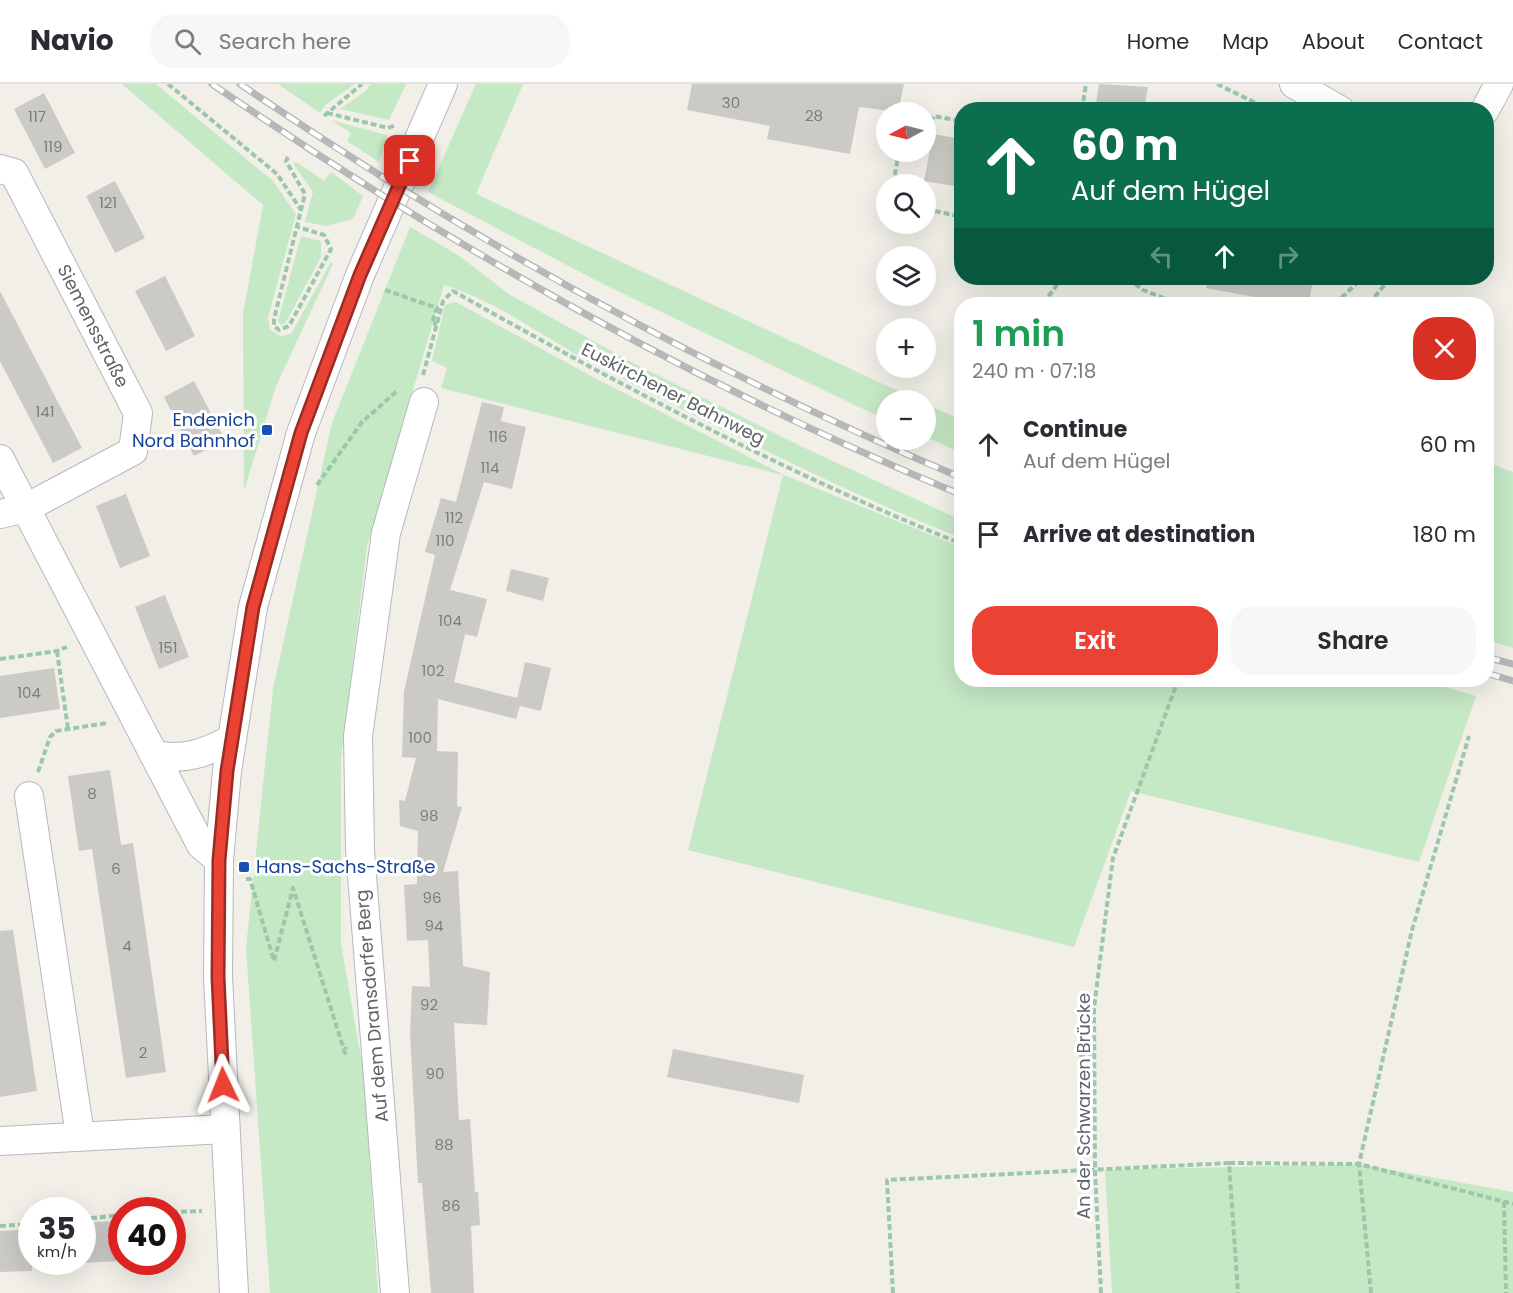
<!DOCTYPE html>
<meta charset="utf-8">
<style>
:root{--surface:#fff;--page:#f7f7f7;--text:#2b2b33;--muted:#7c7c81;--line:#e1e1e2;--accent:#ea4335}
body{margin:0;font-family:Poppins,sans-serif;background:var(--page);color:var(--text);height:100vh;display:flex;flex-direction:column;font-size:22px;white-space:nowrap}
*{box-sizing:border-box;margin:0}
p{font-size:20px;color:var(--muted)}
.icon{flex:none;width:33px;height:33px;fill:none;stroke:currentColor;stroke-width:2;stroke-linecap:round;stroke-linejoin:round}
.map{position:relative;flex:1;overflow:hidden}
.details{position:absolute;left:954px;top:213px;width:540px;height:390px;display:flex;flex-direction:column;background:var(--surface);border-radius:24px;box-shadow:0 6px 24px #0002}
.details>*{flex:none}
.banner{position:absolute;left:954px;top:18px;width:540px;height:183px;border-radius:24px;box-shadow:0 6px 24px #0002;background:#0b6e4f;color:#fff;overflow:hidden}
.needle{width:39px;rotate:263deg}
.controls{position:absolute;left:876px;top:18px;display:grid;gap:12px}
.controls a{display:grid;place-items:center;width:60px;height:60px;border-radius:50%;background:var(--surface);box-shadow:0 6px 24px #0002;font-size:30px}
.speed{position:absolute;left:18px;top:1113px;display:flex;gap:12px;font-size:30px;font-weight:700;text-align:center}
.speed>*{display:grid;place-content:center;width:78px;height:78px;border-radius:50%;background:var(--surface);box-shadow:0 6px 24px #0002;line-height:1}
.speed small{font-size:15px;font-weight:400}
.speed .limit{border:9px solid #d22;background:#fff;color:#111}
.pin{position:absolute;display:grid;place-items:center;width:51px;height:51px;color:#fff;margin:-26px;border-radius:12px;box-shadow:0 3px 9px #0006}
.me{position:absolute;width:66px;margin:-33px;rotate:358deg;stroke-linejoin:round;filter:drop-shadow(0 0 4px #0008)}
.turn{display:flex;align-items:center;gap:21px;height:126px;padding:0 18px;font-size:27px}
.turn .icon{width:78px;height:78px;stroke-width:2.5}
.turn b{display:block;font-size:42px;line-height:51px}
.lanes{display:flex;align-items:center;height:57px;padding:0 18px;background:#0003;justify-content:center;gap:30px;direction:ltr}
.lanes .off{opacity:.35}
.round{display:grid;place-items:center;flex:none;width:63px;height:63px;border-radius:24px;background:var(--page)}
.headline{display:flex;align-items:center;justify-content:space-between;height:102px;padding:0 18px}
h1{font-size:36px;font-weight:600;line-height:45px;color:#1e9e55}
.primary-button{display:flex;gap:12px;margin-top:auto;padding:12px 18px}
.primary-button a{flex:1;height:69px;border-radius:24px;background:var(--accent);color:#fff;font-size:24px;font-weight:600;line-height:69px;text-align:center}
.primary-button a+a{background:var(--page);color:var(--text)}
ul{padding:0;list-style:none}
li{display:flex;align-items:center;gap:18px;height:90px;padding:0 18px}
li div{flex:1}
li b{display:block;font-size:22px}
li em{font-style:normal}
header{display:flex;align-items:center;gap:36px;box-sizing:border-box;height:84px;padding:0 30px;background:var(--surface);border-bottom:2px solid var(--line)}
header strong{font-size:28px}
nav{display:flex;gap:33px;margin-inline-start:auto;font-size:21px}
.search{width:420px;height:54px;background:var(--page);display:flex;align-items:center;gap:15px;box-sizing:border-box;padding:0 21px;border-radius:24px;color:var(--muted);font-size:22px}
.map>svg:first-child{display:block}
.green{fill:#c5e8c5}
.building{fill:#cccac5}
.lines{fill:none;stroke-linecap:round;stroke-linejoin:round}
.minor-casing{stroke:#b5b8bc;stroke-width:30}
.path{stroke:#9cc7a9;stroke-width:4;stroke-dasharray:6 3;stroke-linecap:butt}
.minor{stroke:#fff;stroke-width:28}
.rail-casing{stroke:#b6b7b8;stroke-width:7}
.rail{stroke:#fff;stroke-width:4.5;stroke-dasharray:14;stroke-linecap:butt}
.route-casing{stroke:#982c22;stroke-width:15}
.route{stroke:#ea4335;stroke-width:10}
.transit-dot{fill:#1a4fb4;stroke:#fff;stroke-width:2}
.labels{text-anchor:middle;stroke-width:6;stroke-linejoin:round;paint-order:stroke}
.number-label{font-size:15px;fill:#7a7d7f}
.street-label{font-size:18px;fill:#5f6368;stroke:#fff}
.transit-label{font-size:18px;fill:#164399;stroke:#fff;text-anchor:end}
</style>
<header>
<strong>Navio</strong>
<div class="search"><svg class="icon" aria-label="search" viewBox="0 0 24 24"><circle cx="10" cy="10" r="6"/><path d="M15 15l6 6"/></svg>Search here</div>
<nav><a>Home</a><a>Map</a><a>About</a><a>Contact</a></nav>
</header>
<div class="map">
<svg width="1513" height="1209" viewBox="0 0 1513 1209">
<rect width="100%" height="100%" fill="#f1efe8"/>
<!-- green -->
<g class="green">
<polygon points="122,0 156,0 273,97 296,130 268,234 270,246 281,252 291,250 331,178 333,180 276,302 244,407 243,230 263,121"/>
<polygon points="278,0 355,0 325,21 320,29"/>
<polygon points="370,0 406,0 389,36 340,25 366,7"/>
<polygon points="476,0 523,0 476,110 917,316 886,316 886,336 601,199 428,108"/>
<polygon points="331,36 387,51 379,78 347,57 351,49"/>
<polygon points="296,78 324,97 331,88 363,112 353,135 326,142 305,138 313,108 294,81"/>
<path d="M410 143 458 171 510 211 637 281 809 366 961 436V454C837 405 716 343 596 281 546 255 499 218 444 201L367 462 341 674V860L364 991 378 1209H270L246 864 273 605 332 339Z"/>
<polygon points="301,152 321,157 321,173 285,240 281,241 278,237"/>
<polygon points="456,218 589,291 784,391 961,463 962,596 1421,596 1476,612 1419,778 1131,707 1074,863 688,766 783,391 441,304 447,284 432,277 445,221"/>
<polygon points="926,320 961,336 961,369 926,353"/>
<polygon points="1487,378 1513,388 1513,564 1487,556"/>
<polygon points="1359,1080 1513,1108 1513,1209 1112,1209 1105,1086"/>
</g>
<!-- building -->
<g class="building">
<polygon points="692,0 904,0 898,28 859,23 850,70 767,55 770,42 687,26"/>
<polygon points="1099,0 1148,3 1144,26 1095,26"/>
<polygon points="44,9 75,69 45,85 14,25"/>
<polygon points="933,50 962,55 960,103 924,97"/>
<polygon points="115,97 145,154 115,169 86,112"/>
<polygon points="165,192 195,252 166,267 135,207"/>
<polygon points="1207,194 1309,194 1313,196 1309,218 1298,216 1297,220 1292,220 1206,204"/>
<polygon points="0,207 82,364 53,379 0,277"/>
<polygon points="194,297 225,356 194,372 164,313"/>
<polygon points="482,318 504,323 501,337 526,343 512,405 484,398 450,506 487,515 477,553 465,550 454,598 517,614 525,578 551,584 541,627 520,622 516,635 438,615 437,667 458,668 457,722 462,723 443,788 458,787 463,882 490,888 487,941 454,939 459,1036 470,1035 475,1108 478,1108 480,1141 471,1142 474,1209 431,1209 422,1099 418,1099 410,950 412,902 430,903 428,856 407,857 404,801 417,800 418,747 400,742 399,716 405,717 416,674 402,673 404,607 435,471 425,468 426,464 441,414 456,418"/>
<polygon points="126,410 150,472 120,484 96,422"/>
<polygon points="511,485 549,494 543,517 506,507"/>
<polygon points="165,511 189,573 159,585 135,523"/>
<polygon points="54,584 60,625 0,634 0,592"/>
<polygon points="110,686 121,761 133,759 166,988 126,994 92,765 79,767 68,692"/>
<polygon points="13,846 37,1007 0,1013 0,847"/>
<polygon points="673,965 804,991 799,1019 667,993"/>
<polygon points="122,1137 122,1177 82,1179 82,1143 95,1142 94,1138"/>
<polygon points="32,1145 32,1187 0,1188 0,1147"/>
</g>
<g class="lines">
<!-- minor casing -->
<g class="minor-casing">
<g id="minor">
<polyline points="1294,0 1340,26"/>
<polyline points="1485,26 1499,0"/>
<polyline points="0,85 14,89 138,329 133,367 26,424 0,430"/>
<polyline points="0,375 201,761 219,776"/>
<path d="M154 671C185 677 205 669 232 655"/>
<polyline points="29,712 80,1051"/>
<polyline points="0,1057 225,1045"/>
<polyline points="234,1209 218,893 219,776 227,687 253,523 301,349 360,191 443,0"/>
<polyline points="395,1209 360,766 358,652 386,449 424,318"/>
</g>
</g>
<!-- path -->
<g class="path">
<polyline points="168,0 277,90 301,126"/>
<polyline points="1217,0 1266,24 1275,19"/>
<polyline points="1082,26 1086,0"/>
<polyline points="327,29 388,44 396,41"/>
<polyline points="324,32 362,0"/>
<polyline points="926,41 931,42 933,32 962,37"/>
<polyline points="288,73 286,77 305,110 274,235 274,242 279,246 289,242 331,165 324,151 298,143"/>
<polyline points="893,100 899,68"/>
<polyline points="926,125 962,133"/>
<polyline points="1128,194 1143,206 1179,220"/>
<polyline points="385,206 437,224 432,239 437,240"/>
<polyline points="1046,220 1045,217 1062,194"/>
<polyline points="1335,220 1362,194"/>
<polyline points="1369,220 1390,194"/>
<path d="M423 291 443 217 453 207C618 300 785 389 962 460"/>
<polyline points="317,401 362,338 397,307"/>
<polyline points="57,567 68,645"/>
<polyline points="0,575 57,567 67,563"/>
<polyline points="38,688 50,653 56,647 107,639"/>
<polyline points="246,795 250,795 274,877 293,804 345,969 346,963"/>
<polyline points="1079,971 1094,969"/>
<polyline points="1229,1079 1359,1080 1513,1120"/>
<polyline points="1504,1118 1506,1209"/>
<polyline points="172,1128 202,1127"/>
<polyline points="82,1135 122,1131"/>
<polyline points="0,1142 32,1140"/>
<polyline points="893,1209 887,1096 1229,1079 1238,1209"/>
<polyline points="1101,1209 1095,1087 1094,924 1113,774 1178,596"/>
<polyline points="1371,1209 1359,1080 1412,846 1469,652"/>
</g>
<!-- minor -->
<use href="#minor" class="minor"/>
<!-- rail casing -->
<g class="rail-casing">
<g id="rail">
<path d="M212 0C447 161 698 302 962 411"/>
<path d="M240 0C468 155 708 287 962 394"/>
<polyline points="1486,573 1513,580"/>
<polyline points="1486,589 1513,597"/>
</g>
</g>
<!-- rail -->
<use href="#rail" class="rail"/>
</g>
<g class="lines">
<!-- route casing -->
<g class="route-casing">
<polyline id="route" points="223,1001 218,893 219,776 227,687 253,523 301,349 360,191 410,77"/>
</g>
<!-- route -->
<use href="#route" class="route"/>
</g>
<!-- markers -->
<g class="transit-dot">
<rect x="261" y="340" width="12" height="12" rx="3"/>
<rect x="238" y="777" width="12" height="12" rx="3"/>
</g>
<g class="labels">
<!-- number labels -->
<g class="number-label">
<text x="731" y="24">30</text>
<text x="814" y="37">28</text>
<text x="37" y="38">117</text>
<text x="53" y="68">119</text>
<text x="108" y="124">121</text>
<text x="45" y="333">141</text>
<text x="498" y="358">116</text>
<text x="490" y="389">114</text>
<text x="454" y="439">112</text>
<text x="445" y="462">110</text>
<text x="450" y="542">104</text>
<text x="168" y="569">151</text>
<text x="433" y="592">102</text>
<text x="29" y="614">104</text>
<text x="420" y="659">100</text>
<text x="92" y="715">8</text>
<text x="429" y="737">98</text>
<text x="116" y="790">6</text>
<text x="432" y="819">96</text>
<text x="434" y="847">94</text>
<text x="127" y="867">4</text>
<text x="429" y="926">92</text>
<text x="143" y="974">2</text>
<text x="435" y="995">90</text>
<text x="444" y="1066">88</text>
<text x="451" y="1127">86</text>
</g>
<!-- street labels -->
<g class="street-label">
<text transform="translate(93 242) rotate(63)" y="6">Siemensstraße</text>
<text transform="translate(673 310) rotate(27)" y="6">Euskirchener Bahnweg</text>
<text transform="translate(372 922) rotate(-95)" y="6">Auf dem Dransdorfer Berg</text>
<text transform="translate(1084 1022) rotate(-90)" y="6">An der Schwarzen Brücke</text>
</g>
<!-- transit labels -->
<g class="transit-label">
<text x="255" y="342">Endenich<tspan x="255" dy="21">Nord Bahnhof</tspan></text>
<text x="256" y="789" text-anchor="start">Hans-Sachs-Straße</text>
</g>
</g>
</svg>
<div class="controls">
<a><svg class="needle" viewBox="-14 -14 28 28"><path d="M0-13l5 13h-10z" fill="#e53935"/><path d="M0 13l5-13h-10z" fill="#7c7c81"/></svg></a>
<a><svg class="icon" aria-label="search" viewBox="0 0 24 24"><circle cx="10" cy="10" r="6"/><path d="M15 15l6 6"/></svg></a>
<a><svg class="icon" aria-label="layers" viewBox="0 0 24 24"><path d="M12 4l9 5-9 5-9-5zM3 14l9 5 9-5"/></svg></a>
<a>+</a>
<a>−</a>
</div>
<div class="speed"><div>35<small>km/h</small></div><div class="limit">40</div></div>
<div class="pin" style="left:410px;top:77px;background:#d93025"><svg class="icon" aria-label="arrive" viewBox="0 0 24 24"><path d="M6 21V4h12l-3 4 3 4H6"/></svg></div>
<svg class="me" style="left:223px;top:1001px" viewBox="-20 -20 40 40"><path d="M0-17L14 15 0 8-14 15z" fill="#ea4335" stroke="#fff" stroke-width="4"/></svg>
<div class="banner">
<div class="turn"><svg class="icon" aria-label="ahead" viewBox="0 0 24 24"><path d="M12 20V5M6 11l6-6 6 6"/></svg><div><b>60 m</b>Auf dem Hügel</div></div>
<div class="lanes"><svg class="icon off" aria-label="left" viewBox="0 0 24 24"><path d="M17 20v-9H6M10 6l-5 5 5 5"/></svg><svg class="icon" aria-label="ahead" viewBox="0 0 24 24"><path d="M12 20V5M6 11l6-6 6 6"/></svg><svg class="icon off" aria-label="right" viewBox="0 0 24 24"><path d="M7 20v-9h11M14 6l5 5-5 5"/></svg></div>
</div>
<section class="details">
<div class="headline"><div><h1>1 min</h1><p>240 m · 07:18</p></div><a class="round" style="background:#d93025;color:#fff"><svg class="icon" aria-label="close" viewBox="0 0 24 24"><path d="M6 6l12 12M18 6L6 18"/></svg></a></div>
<ul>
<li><svg class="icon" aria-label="ahead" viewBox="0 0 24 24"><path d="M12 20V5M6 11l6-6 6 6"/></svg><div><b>Continue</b><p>Auf dem Hügel</p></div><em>60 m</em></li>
<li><svg class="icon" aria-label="arrive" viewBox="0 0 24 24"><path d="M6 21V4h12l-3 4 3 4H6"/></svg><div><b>Arrive at destination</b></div><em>180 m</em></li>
</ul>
<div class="primary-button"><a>Exit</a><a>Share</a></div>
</section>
</div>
